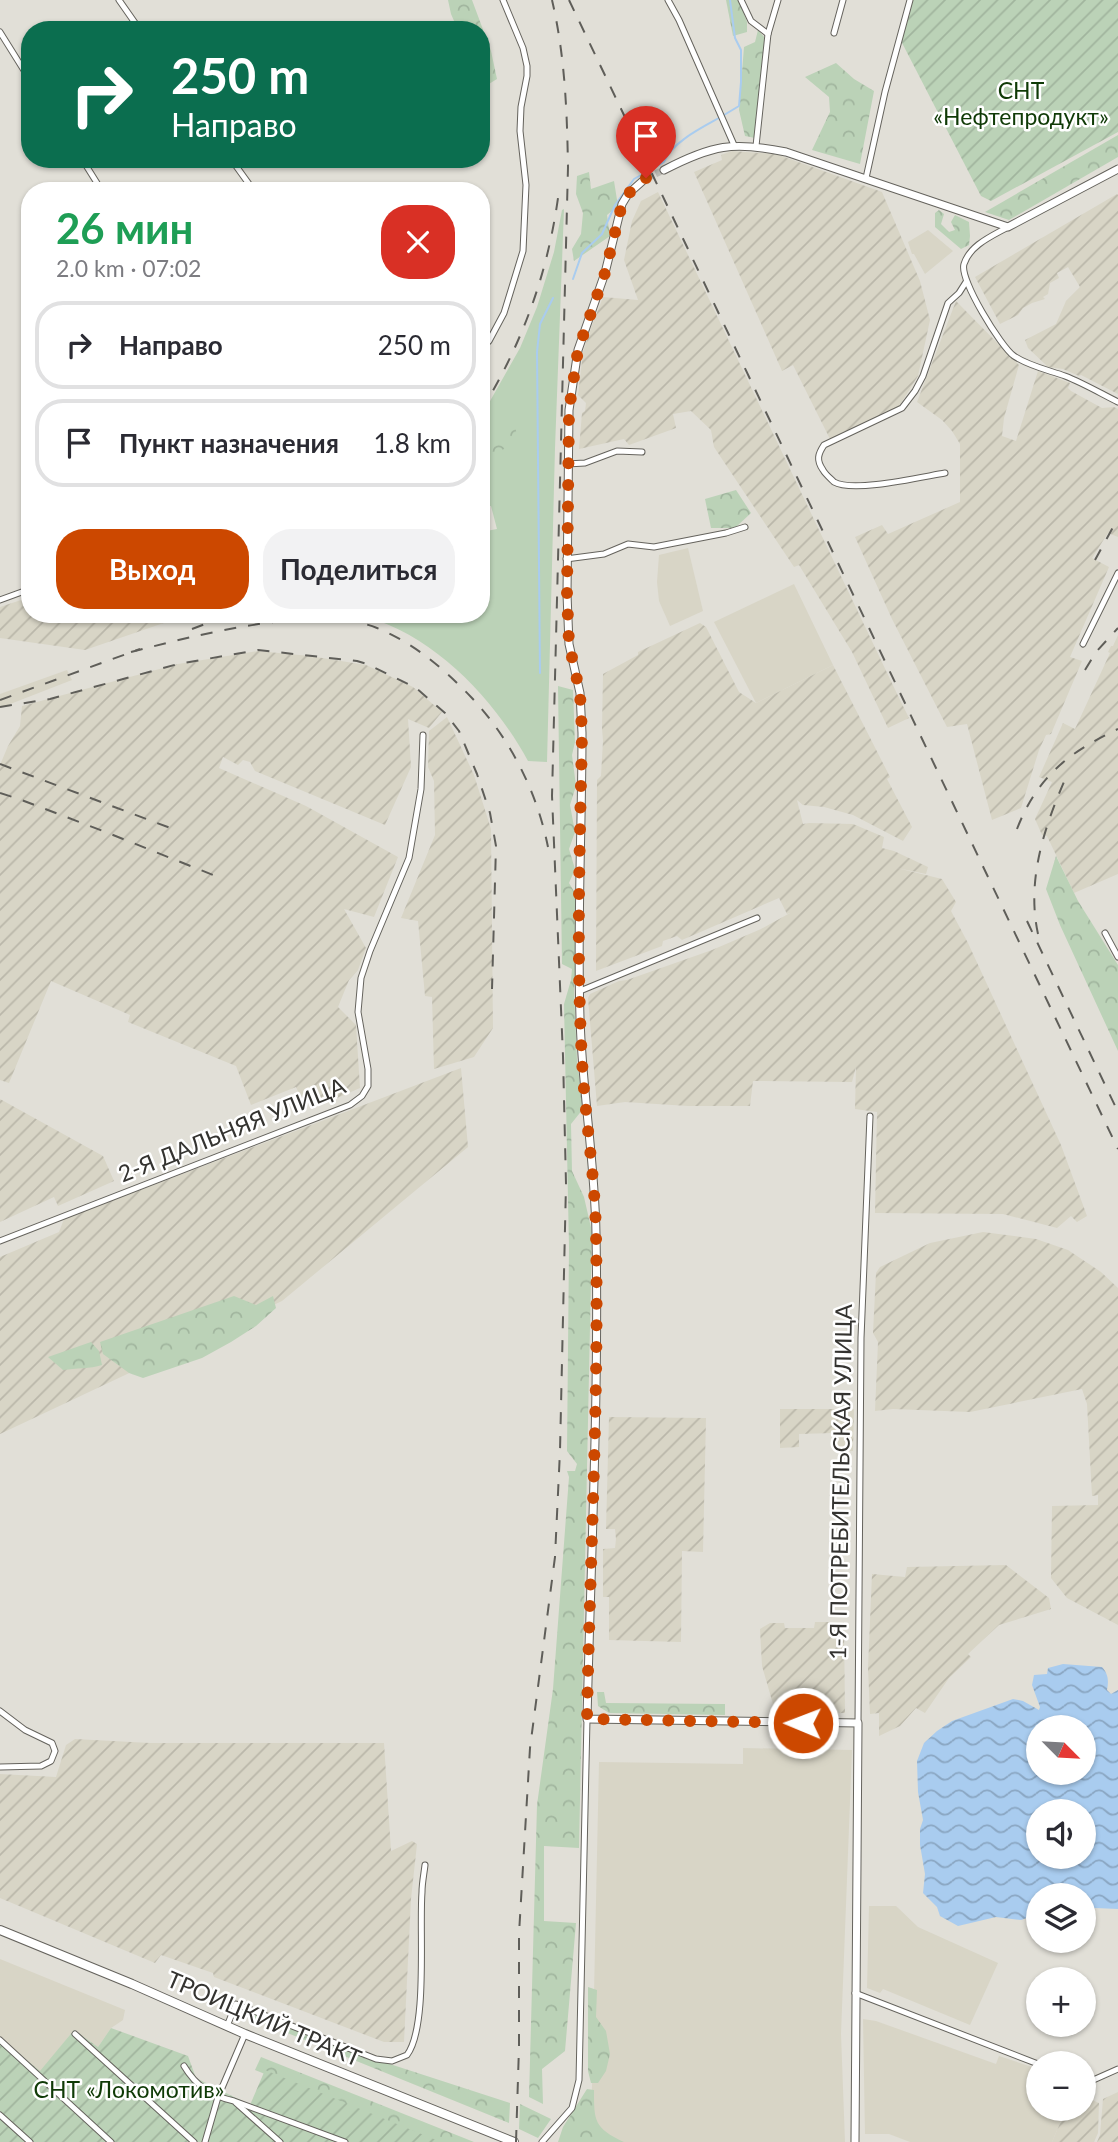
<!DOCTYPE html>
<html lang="ru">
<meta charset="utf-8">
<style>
:root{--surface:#fff;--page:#f2f2f3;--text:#2b2b33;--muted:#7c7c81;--line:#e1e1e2;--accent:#cc4800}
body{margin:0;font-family:Lato,sans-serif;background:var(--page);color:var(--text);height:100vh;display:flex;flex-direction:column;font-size:26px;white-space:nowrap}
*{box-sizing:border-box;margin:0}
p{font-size:23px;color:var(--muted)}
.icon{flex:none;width:38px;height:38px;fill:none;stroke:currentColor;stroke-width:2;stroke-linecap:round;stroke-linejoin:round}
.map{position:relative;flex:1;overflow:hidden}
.side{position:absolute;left:21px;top:182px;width:469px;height:441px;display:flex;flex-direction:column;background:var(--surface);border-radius:28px;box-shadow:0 2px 5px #0004}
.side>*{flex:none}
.hud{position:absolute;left:21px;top:21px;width:469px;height:147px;border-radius:28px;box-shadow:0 2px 5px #0004;background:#0b6e4f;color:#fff;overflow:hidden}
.needle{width:46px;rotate:114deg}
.tools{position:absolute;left:1026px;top:1715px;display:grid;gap:14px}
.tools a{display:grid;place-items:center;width:70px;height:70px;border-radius:50%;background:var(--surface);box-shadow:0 2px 5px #0004;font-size:35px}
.pin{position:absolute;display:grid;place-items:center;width:60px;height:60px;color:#fff;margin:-72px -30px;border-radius:50% 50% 50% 0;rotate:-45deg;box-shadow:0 0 7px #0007}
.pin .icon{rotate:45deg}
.me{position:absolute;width:77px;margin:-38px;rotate:271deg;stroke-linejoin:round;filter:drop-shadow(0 0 5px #0008)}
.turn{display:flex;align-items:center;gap:24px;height:147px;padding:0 35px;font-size:32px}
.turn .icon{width:91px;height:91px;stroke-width:2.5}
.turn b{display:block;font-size:49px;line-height:60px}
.round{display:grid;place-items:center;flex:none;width:74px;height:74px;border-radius:28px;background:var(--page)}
.overview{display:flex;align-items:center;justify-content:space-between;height:119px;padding:0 35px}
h1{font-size:42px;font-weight:700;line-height:52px;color:#1e9e55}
.button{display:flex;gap:14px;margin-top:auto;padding:14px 35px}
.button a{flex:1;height:80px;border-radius:28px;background:var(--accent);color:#fff;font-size:28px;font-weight:700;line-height:80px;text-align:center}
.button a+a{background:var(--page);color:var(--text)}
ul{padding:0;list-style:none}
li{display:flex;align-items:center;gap:21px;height:88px;margin:0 14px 10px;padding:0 21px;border:4px solid var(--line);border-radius:28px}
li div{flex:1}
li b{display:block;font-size:26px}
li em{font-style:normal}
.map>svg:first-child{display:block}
.built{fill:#d8d5c6}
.industrial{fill:url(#industrial-furrows)}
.grass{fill:#bbd2b7}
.forest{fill:url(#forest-crowns)}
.garden{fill:url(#garden-furrows)}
.water{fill:url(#water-waves);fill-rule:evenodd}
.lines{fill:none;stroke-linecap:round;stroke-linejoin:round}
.stream{stroke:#a9ccef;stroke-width:2}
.secondary-tunnel{stroke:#bebdb6;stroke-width:7;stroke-dasharray:7 3.5;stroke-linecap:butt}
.street-casing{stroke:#65635d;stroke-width:7}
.secondary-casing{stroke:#65635d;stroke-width:9}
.primary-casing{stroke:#65635d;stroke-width:10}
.street{stroke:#fff;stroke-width:5}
.secondary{stroke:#fff;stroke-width:7}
.primary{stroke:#fff;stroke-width:8}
.rail{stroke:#5f5e59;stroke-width:2;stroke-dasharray:12 12;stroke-linecap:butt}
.route{stroke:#cc4800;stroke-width:12;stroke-dasharray:0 21.6}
.labels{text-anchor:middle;stroke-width:5;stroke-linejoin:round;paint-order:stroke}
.park-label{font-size:23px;fill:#0f3a06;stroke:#fff}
.street-label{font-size:23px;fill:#343330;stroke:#fff}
</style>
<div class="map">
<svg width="1118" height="2142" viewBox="0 0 1118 2142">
<defs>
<pattern id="industrial-furrows" width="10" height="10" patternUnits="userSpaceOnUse" patternTransform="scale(1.75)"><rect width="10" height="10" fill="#d8d5c6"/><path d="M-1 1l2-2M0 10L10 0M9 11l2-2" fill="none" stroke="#bab7aa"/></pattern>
<pattern id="forest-crowns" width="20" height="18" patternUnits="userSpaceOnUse" patternTransform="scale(1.75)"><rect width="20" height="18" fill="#bbd2b7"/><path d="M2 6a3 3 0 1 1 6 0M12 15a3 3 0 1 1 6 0" fill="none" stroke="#a1b59e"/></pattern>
<pattern id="garden-furrows" width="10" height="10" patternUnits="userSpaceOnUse" patternTransform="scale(1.75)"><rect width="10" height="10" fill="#bbd2b7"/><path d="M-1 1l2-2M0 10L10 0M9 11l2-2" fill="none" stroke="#a1b59e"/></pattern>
<pattern id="water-waves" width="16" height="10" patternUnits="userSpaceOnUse" patternTransform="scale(1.75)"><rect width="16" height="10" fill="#a9ccef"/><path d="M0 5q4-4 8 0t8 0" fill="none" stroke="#8aa6c2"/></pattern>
</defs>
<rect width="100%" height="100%" fill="#e1dfd7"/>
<!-- built -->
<g class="built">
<polygon points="928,230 953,251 925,274 914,254 912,254 908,242"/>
<polygon points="688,548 703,611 670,626 659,601 657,582 659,555"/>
<polygon points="794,584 833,665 756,703 714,622"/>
<polygon points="67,670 72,680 0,708 0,694"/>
<polygon points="743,1748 852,1750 841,2034 845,2142 614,2142 591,2133 599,1762 743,1764"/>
<polygon points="869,1906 896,1906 918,1927 998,1963 970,2025 883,1989 880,1993 867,1988"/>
<polygon points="0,1959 125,2010 123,2020 111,2028 98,2047 74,2030 40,2072 0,2038"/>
<polygon points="863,2019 876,2021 996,2064 999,2056 1038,2069 1038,2109 1066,2109 1052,2142 910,2142 889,2134 865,2134"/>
</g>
<!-- industrial -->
<g class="industrial">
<polygon points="732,151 776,154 882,192 920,281 930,320 918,376 898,408 831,441 793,365 782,371 694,172 722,160 721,155"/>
<polygon points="658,192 900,700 909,718 888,728 852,652 799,565 794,567 714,447 711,430 691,411 673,414 676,428 629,445 624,439 579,449 582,413 585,411 586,403 578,395 583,352 591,328 603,297 638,300 624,260 632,221 641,201"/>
<polygon points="1117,194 1118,195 1118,394 1081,375 1079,376 1063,369 1048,367 1028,348 1025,340 1056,324 1066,301 1080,287 1068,267 1057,273 1059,278 1050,283 1048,294 1043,297 1045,299 1032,303 1023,308 1018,315 1000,324 975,277"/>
<polygon points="956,301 1019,365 1004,418 1002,436 1016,441 1038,371 1070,383 1068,388 1071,391 1102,408 1114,407 1118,409 1118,537 1108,533 1092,558 1109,567 1070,657 1082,661 1051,734 1046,735 1039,750 1021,808 992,820 967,724 947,727 892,619 855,537 882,525 888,534 960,502 960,444 952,431 942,420 917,402"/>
<polygon points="30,597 30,614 190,614 85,650 0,638 0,607"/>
<polygon points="700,623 706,627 739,692 756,703 833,665 890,777 887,779 912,827 903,841 853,815 824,807 803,805 797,800 803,824 809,823 853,824 884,837 882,848 894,851 928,867 926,874 897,868 942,879 956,902 951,911 968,943 1061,1145 1087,1216 1077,1222 1071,1216 1057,1228 1003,1214 875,1213 877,1112 855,1109 856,1067 852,1082 753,1081 750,1106 688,1106 625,1102 597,1106 588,998 590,994 619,981 627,980 712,950 761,929 790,913 787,914 779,898 682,940 677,936 663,941 662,946 596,971 597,780 601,776 603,741 602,728 603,674 638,655 638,652"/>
<polygon points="1118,635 1118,874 1074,893 1047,836 1042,835 1035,819 1052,782 1039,777 1063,723 1075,729 1110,653 1108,652 1111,646 1113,646"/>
<polygon points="258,651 310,656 366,665 413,687 442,712 429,728 408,719 411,767 385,825 255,771 250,762 243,760 238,765 223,757 219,768 306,806 398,857 374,917 344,909 366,948 358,970 349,980 338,1007 356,1025 360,1088 335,1099 333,1096 304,1105 296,1087 251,1105 236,1066 128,1022 130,1015 51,981 9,1083 0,1080 0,765 8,746 20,726 22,706 178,664"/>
<polygon points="447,717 474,775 491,829 493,1028 474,1057 434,1069 432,997 425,996 418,921 401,918 435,835 434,781 428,767 429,731"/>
<polygon points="461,1068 468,1147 282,1301 0,1434 0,1257 59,1232 64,1219"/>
<polygon points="0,1099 103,1156 114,1181 58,1206 54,1197 0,1222"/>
<polygon points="983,1232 1036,1239 1068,1250 1101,1272 1118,1288 1118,1625 1067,1598 1051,1578 1052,1506 1098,1505 1098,1495 1092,1496 1087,1404 1082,1389 970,1412 893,1409 875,1411 878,1342 873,1333 876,1273 880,1267 930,1243"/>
<polygon points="780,1409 854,1409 853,1451 834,1451 834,1433 799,1434 799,1447 780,1448"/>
<polygon points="609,1417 706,1418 703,1552 682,1551 681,1642 609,1640 609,1597 603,1597 603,1549 615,1548 616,1539 615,1529 606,1529"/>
<polygon points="1006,1565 1049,1598 1051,1609 999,1625 968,1654 971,1657 949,1678 925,1713 916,1708 900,1726 879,1736 879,1713 870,1714 868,1668 872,1574 905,1577 907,1567"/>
<polygon points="815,1622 844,1622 845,1713 799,1714 775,1711 762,1666 760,1629 770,1623 784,1623 785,1628 814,1628"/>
<polygon points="75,1739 150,1743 384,1743 391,1851 412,1841 417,1844 411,1899 404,2042 384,2042 214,1977 213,1973 161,1955 155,1963 0,1898 0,1774 56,1777 66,1745"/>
<polygon points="1118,2092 1118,2142 1097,2142 1100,2135 1103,2099"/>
<polygon points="1083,2096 1099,2103 1098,2133 1094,2142 1052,2142 1066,2109 1083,2109"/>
</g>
<!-- grass -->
<path class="grass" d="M564 209 555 448 547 762 528 761C495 700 436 637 367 617 358 615 349 615 340 614H481V532L497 529 491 506 481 507V478L486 474 485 469 481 467V417L520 348 537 307 554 252 562 210Z"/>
<!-- forest -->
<g class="forest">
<polygon points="448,0 472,0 491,51 497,79 484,87 481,81 481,30 458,30 451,14"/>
<polygon points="726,0 739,0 747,22 747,32 733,36"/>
<polygon points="758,30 765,38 755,138 745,136 739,110 744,47 755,42"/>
<polygon points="836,63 854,79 874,91 860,164 812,150 830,112 829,97 805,77"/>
<polygon points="1118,135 1118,157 1009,220 985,212"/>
<polygon points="589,172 591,189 614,181 618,206 607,215 610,236 574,261 572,249 581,234 583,213 576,194 577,176"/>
<polygon points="939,210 944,214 941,224 949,232 955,230 951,222 955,215 969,222 970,236 969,245 961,249 935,227 935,213"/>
<path d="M503 422 515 427C521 444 506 446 495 455L485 445 494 443 492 431 490 426 496 423Z"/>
<polygon points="736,490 751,513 735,528 711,528 705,499"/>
<polygon points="558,686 573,690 575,742 572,755 576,786 570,805 575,832 569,849 575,869 569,883 575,893 576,968 574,990 577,1060 583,1109 571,1124 572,1171 584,1197 592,1232 579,1848 544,1846 544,1921 576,1923 565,2051 542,2069 543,2104 529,2097 537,1805 553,1689 569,1477 567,1471 575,1471 577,1464 567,1451 569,1247 564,1004 571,980 572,969 562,964"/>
<polygon points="1056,856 1078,901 1118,965 1118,1051 1060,925 1046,889"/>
<polygon points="234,1296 256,1305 273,1296 276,1308 256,1326 231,1342 202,1358 143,1378 129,1373 103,1354 100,1342"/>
<path d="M91 1342 99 1351 102 1365C90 1369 76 1368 63 1370L48 1357Z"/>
<polygon points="597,1692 604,1692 606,1703 725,1704 725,1715 609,1713 598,1706"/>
<polygon points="588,1987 597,1990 596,2017 606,2031 610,2054 606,2071 598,2083 591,2083 588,2071"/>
<polygon points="255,2015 356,2053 510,2103 509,2123 253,2019"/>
<polygon points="261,2057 474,2142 432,2142 255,2070"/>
<path d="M587 2089 594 2090C594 2121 594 2128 624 2142H558L563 2127Z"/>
<polygon points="520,2104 551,2119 538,2138 519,2129"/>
</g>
<!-- garden -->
<g class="garden">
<polygon points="909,0 1118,0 1118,132 991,201 981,196 899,37"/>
<polygon points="111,2028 188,2056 196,2078 250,2105 265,2070 441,2142 0,2142 0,2038 40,2071 74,2030 98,2047"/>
</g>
<!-- water -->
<path class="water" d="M1063 1664 1102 1667C1108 1674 1109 1680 1107 1690L1111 1694 1118 1690V1909L1095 1908 1083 1912V1895H1038V1914L1021 1920 996 1917 958 1926 940 1916 937 1907 923 1893 925 1874 920 1845V1829L923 1820 918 1792 917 1761 924 1743 937 1731 952 1721 1013 1699 1023 1701 1039 1710 1040 1707 1032 1685 1034 1675 1047 1674 1048 1668ZM1038 1727H1083V1773H1038ZM1038 1811H1083V1857H1038Z"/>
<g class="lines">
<!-- stream -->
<g class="stream">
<polyline points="724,115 739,106 741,82 741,50 735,38 730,0"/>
<path d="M573 279 582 253 602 234 615 205 634 179 664 162C671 143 701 128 719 118"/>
<polyline points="540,673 537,352 540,324 553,298"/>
</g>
<!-- secondary-tunnel -->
<polyline class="secondary-tunnel" points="646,178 664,170"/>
<!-- street casing -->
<g class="street-casing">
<g id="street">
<polyline points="119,0 140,30"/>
<polyline points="668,0 679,20 734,145"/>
<polyline points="741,0 751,21 768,34"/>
<polyline points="0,32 30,80"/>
<polyline points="834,33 843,0"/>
<polyline points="756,146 768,34 778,0"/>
<polyline points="82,159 102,191"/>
<polyline points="231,159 254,191"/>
<polyline points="866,178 885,92 910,0"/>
<path d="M1008 227C992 236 970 245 964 264 959 279 1001 347 1014 356 1029 366 1048 370 1065 376 1083 383 1100 393 1118 402"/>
<polyline points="481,349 489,341 504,313 523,251 526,185 520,131 521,107 527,76 527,66 523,48 503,0"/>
<polyline points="567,464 585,463 617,451 642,452"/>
<path d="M945 473C921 477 853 493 834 482 831 479 825 474 823 470 816 460 818 454 824 445L902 408 915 391 923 376 948 303 959 293 966 282"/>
<polyline points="566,559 604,554 628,544 654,547 726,533 745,527"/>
<polyline points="0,600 30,589"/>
<polyline points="1083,644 1118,573"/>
<polyline points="1105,933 1118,957"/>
<polyline points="580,991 757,918"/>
<polyline points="0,1241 350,1105 362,1096 368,1086 368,1069 358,1012 361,978 370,951 409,858 421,789 423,735"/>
<polyline points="0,1711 25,1730 52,1743 55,1751 51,1761 41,1766 0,1767"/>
<polyline points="858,1723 861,1338 870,1116"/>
<polyline points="855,1993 1038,2064"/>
<path d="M227 2026 236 2004 376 2059 392 2061 407 2055C428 2027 419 1930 422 1892 422 1883 424 1874 425 1865"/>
<polyline points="75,2034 194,2142"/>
<polyline points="0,2040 111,2142"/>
<path d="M184 2066C196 2086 211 2096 234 2101L345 2142"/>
<polyline points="1083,2080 1091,2081 1118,2069"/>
<polyline points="236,2103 280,2142"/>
<polyline points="0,2115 30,2142"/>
<polyline points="205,2142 218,2097 245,2034"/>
<polyline points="542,2142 572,2108 579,2080 587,1719"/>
</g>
</g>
<!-- secondary casing -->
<g class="secondary-casing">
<g id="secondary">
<path d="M664 170C712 145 733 141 786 152L1008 227 1118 169"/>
<path d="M646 178 628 194 622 204 605 273 578 350 569 410 567 594 569 644 580 693 582 733C582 828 577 923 580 1018 582 1090 595 1161 596 1234 599 1396 591 1557 587 1719L858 1723 855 2142"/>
</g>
</g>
<!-- primary casing -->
<g class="primary-casing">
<polyline id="primary" points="0,1930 132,1984 245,2034 514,2142"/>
</g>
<!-- street -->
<use href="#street" class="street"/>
<!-- secondary -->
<use href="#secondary" class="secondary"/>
<!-- primary -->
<use href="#primary" class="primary"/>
<!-- rail -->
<g class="rail">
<polyline points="569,0 1118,1149"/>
<path d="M481 411C522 344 547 276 558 198"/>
<polyline points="1095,560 1118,518"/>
<polyline points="192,629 231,614"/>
<path d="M131 652C194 636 316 603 377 628 414 643 444 669 471 697 510 738 537 792 548 847"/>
<polyline points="1085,670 1096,652 1118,628"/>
<polyline points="0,700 140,649"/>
<polyline points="0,707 50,699 178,664 258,650 357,661 367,664 416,688 445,713 459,731 477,774 490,813 496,846 492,989"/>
<polyline points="0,764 173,829"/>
<polyline points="0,793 19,799 103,831 213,875"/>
<path d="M1017 829C1037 777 1069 752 1118 729"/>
<polyline points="1027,921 1118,1112"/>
<path d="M1038 934C1026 879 1045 825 1067 775"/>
<path d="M516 2142 519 2047V1934L530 1748 555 1557 560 1451 566 1184 563 1056 552 796 568 167C567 110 565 56 552 0"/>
</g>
</g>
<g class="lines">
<!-- route -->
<path class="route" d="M646 178 628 194 622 204 605 273 578 350 569 410 567 594 569 644 580 693 582 733C580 842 576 951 582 1060 585 1118 595 1175 596 1234 599 1396 590 1557 587 1719L803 1723"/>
</g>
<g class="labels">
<!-- park labels -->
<g class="park-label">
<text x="1021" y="99">СНТ<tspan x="1021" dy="26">«Нефтепродукт»</tspan></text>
<text x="129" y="2098">СНТ «Локомотив»</text>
</g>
<!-- street labels -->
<g class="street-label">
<text transform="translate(232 1130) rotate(-22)" y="8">2-Я ДАЛЬНЯЯ УЛИЦА</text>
<text transform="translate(841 1482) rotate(-89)" y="8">1-Я ПОТРЕБИТЕЛЬСКАЯ УЛИЦА</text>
<text transform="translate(264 2019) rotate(23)" y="8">ТРОИЦКИЙ ТРАКТ</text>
</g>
</g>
</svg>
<div class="tools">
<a><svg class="needle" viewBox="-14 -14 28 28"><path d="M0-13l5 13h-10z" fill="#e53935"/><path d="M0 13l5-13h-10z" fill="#7c7c81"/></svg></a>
<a><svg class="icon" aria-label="sound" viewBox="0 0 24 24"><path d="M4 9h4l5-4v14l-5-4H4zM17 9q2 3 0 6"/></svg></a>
<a><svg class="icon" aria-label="layers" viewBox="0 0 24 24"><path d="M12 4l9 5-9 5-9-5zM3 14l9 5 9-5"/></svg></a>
<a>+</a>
<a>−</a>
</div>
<div class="pin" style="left:646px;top:178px;background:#d93025"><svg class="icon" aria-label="arrive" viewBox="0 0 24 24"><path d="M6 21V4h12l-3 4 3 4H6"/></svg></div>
<svg class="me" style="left:803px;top:1723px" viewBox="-20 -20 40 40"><circle r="17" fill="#cc4800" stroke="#fff" stroke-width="3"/><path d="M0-11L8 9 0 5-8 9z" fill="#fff"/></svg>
<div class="hud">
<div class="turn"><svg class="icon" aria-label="right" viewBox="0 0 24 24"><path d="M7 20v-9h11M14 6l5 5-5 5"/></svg><div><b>250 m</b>Направо</div></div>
</div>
<section class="side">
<div class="overview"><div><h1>26 мин</h1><p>2.0 km · 07:02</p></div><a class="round" style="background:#d93025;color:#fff"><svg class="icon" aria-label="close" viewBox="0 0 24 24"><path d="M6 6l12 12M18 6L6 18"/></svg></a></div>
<ul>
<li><svg class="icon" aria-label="right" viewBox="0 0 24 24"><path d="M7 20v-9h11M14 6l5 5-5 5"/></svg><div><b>Направо</b></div><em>250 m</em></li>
<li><svg class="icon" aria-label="arrive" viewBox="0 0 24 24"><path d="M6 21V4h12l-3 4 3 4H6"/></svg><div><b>Пункт назначения</b></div><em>1.8 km</em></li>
</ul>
<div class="button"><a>Выход</a><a>Поделиться</a></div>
</section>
</div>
